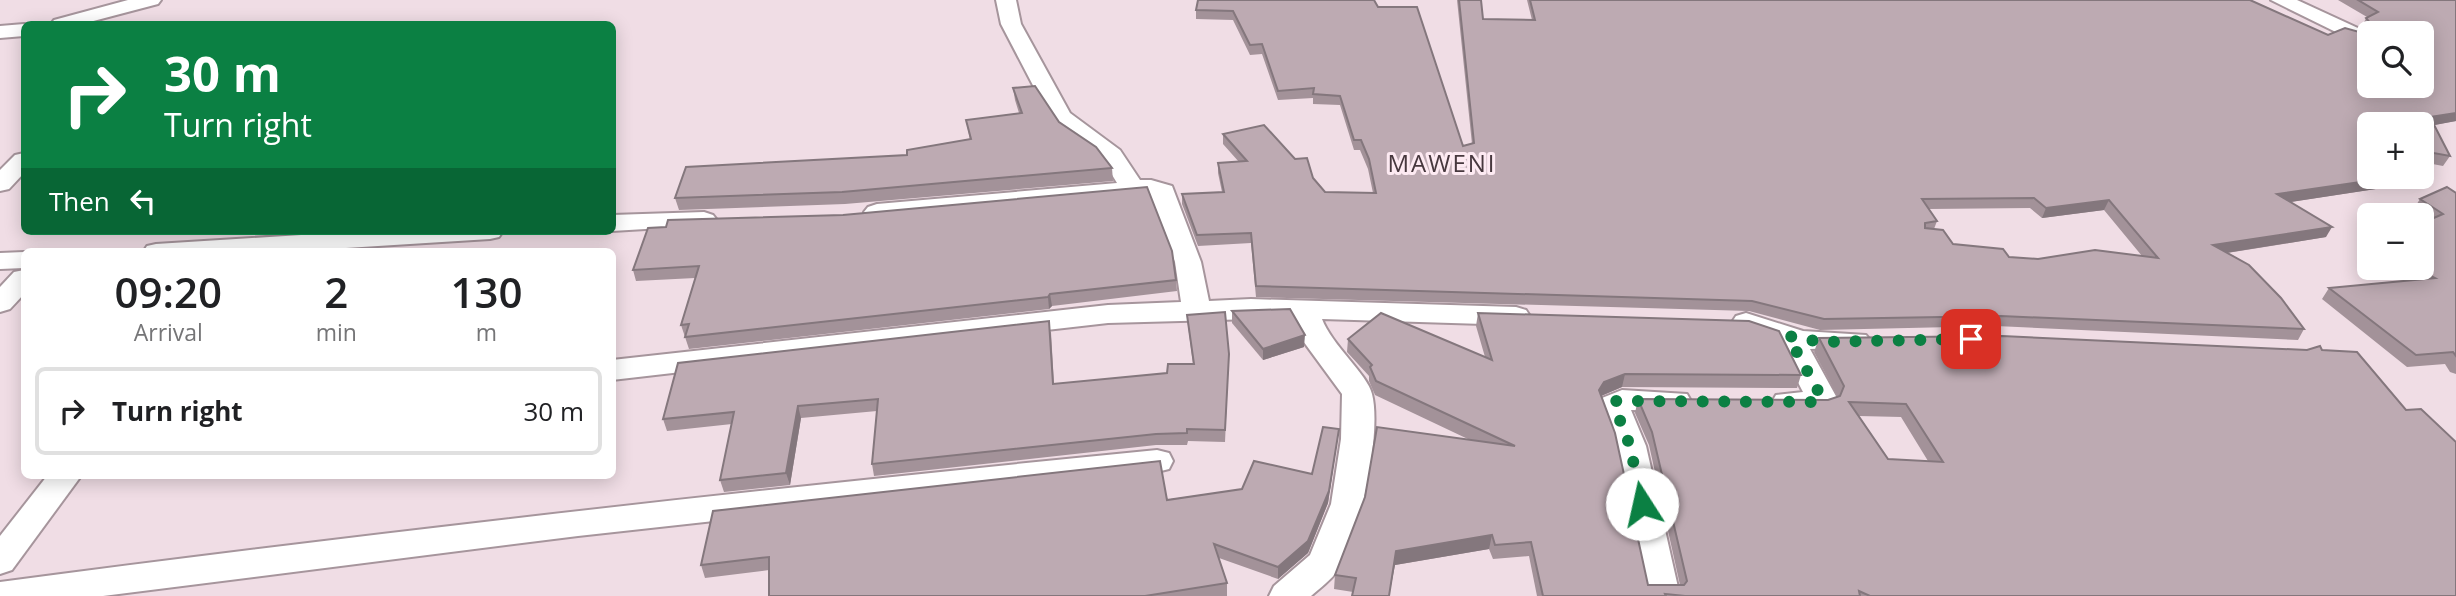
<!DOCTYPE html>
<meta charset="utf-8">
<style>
:root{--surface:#fff;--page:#f6f6f6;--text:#202124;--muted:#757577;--line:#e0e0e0}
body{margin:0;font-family:"Open Sans",sans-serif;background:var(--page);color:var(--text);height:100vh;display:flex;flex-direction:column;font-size:26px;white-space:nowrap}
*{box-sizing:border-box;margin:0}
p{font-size:23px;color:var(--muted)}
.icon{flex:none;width:38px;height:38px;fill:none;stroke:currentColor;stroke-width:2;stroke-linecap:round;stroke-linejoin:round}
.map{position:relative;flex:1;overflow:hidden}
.panel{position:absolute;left:21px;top:248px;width:595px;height:231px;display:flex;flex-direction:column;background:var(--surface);border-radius:10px;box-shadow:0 4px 18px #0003}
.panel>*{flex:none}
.banner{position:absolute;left:21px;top:21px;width:595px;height:214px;border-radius:10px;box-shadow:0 4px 18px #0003;background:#0b8043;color:#fff;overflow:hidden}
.tools{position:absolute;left:2357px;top:21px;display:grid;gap:14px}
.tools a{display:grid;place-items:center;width:77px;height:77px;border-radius:10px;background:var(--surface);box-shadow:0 4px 18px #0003;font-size:35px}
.pin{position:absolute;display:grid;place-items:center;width:60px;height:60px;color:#fff;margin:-30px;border-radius:14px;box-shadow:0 4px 10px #0006}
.me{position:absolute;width:77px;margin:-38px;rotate:350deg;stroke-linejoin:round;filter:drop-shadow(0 0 5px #0008)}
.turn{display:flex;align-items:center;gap:24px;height:147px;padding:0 28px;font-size:32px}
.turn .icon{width:91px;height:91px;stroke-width:2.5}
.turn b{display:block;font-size:49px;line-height:60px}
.then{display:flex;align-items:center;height:66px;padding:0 28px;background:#0003;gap:14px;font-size:26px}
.eta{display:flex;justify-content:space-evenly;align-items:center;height:119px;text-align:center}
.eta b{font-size:42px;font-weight:600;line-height:49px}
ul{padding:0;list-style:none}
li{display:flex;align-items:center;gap:21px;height:88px;margin:0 14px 10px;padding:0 14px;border:4px solid var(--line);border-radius:10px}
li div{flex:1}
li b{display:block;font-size:26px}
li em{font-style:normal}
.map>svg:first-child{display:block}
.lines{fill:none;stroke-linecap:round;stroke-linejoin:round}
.street-casing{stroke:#a6959c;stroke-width:4}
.street{fill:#fff;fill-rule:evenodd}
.wall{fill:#a39299;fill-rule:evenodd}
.shaded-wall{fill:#84777d}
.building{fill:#bdaab2;stroke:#84777d;stroke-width:2;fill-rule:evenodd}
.route{stroke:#0b8043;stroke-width:12;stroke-dasharray:0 21.6}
.labels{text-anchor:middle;stroke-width:6;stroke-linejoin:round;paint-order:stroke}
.quarter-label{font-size:24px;letter-spacing:2px;fill:#47383e;stroke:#fdeaf2}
</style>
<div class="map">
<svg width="2456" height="596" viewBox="0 0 2456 596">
<rect width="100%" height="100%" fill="#f0dde5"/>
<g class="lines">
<!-- street casing -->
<g class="street-casing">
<g id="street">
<polygon points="128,0 161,0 158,4 82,24 51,24 54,20"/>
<path d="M996 0H1016L1021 24 1070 113 1120 150 1140 180H1151L1172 186 1201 262 1209 301 1251 299 1516 307 1526 310 1530 316 1526 322 1516 325 1322 319C1331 344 1368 375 1372 394 1382 433 1360 536 1338 570 1331 580 1320 588 1311 596H1269L1274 586 1310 555 1331 504 1341 439 1342 394 1298 334 1293 318 1108 323 612 380V360L1108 305 1181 302 1175 262 1149 195 877 220 868 217 864 212 868 207 877 204 1117 183 1103 160 1062 132 1049 116 1001 24Z"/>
<polygon points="2271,0 2297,0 2360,29 2363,33 2353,39 2346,37"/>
<polygon points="24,24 27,24 24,36 0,38 0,26"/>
<polygon points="24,153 24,173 9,189 0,191 0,170 15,155"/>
<polygon points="704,212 713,215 717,220 713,225 612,231 612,215"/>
<polygon points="364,231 503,231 499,237 490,239 282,252 143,252 147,246 156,244"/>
<polygon points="24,252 24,268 0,269 0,253"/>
<polygon points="24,270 24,294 10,309 0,312 0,287 14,272"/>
<polygon points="1746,313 1803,331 1866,335 1871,341 1866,347 1810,349 1837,398 1826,409 1815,412 1776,409 1772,402 1776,395 1803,392 1777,342 1736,328 1732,322 1736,316"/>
<polygon points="1622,390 1687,394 1691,401 1687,408 1676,411 1631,410 1646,446 1680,596 1644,596 1614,446 1598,405 1602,398"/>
<path d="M1157 450 1169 453 1173 461 1169 469 1157 472 578 536 103 596H0V582C385 531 771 488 1157 450Z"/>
<polygon points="47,476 81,476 12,570 0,574 0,536"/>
</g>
</g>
<!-- street -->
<use href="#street" class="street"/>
</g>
<!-- wall -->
<g class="wall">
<path d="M1374 0 1463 146 1472 144 1457 0H1481L1483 19 1532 20 1527 0H2250L2328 35 2359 32 2363 30 2361 27 2367 17 2338 0H2456V121L2434 125 2450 156 2443 166 2422 162V124H2370V177L2415 183 2290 202 2326 237 2227 253 2304 329 2298 340 1996 326 1820 330 1749 311 1256 297 1251 243 1198 246 1182 204V194L1222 192 1218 173V163L1239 162 1223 144V134L1313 178 1325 192 1373 193 1368 169 1360 150H1354L1340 105 1313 104V98L1278 100 1262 54 1250 55 1233 20 1196 19V10ZM2030 208 2042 218 2104 210 2142 256 2038 259 2009 257 1953 244 1934 229 1937 221 1929 209Z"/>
<polygon points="1013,88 1059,122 1112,168 1113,181 845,204 679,210 675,198 907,155 970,140 966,120 1019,113 1015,100"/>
<polygon points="2456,193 2456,374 2450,372 2445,364 2407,367 2322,299 2329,288 2409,280 2385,268 2422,268 2429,220 2413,210 2420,199"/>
<polygon points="648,228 1176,280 1177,291 1052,306 1049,309 689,349 681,325 695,278 636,281 633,270"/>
<polygon points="2369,245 2370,245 2370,260 2362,256"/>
<polygon points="1232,311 1304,347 1263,360 1232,323"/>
<path d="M1478 313 1801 375 1797 388 1622 387 1601 396 1648 585H1680L1649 445 1635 413 1638 399 1828 400 1838 397 1814 352 1819 338 2456 596H1537L1529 556 1493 559 1489 549 1395 565 1353 592 1334 589 1335 575 1470 440 1375 395 1369 381V376L1347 352 1348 339 1485 357 1476 326ZM1859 416 1901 417 1928 461 1888 459Z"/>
<polygon points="1187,315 1229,354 1225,442 1188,441 1187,445 1156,445 874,476 872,464 877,411 801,418 790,485 724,492 720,480 732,424 667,431 663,419 1051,332 1054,384 1167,373 1193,364 1188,326"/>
<polygon points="1339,429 1328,503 1308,553 1278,579 1219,558 1227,583 1227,596 769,596 769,570 705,578 701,565 1242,489 1312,474"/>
</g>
<!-- shaded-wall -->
<g class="shaded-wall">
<polygon points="2456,113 2456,121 2424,127 2430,117"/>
<polygon points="2395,177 2419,177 2415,183 2272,205 2277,194"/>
<polygon points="2109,200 2104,210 2042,218 2046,208"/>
<polygon points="2332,227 2326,237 2207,256 2213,245"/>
<polygon points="1050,294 1052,306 1049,309 1048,297"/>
<polygon points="1305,335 1304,347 1263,360 1263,349"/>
<polygon points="1625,374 1622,387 1601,396 1599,390 1604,382"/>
<polygon points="798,406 801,418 790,485 786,473"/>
<polygon points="1339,429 1328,503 1308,553 1278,579 1278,567"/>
<polygon points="1492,535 1489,549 1395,565 1389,596 1396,551"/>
</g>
<!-- building -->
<g class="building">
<path d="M1198 0H1374L1378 7H1417L1463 146 1474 143 1459 0H1481L1483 19 1535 20 1530 0H2250L2328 35 2345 28 2359 32 2371 24 2366 18 2378 12 2358 0H2456V113L2430 117 2450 156 2422 151V124H2370V177H2395L2277 194 2332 227 2213 245 2249 265 2281 298 2304 329 2001 316 1824 319 1752 301 1256 286 1251 233 1197 235 1182 194 1224 192 1218 163 1247 161 1223 134 1264 125 1295 159 1307 158 1313 178 1325 192 1376 193 1369 159 1361 140H1354L1340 96 1313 94 1314 88 1278 91 1262 44 1250 45 1233 11 1196 10ZM2370 33H2422V86H2370ZM2034 198 2046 208 2109 200 2158 258 2095 250 2038 259 2009 257 2003 249 1953 244 1943 230 1925 228V223L1937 221 1922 199Z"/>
<polygon points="1035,86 1059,122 1096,147 1112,168 842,192 675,198 686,167 907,155 907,150 971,139 966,120 1022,113 1013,88"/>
<polygon points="1147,187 1172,251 1176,280 1050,294 1048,297 685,337 689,324 681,325 699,266 633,270 648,228 666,227 668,220 843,215"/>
<polygon points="2447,187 2456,193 2456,356 2453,352 2416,355 2329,288 2435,278 2415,268 2422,268 2422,223 2443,214 2420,199"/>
<polygon points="1290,309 1305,335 1263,349 1232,311"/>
<polygon points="1225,312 1229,354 1225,430 1187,429 1187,433 1156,434 872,464 878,399 798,406 786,473 720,480 734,412 663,419 678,363 1049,321 1053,384 1167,373 1168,364 1194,364 1187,315"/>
<path d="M1381 313 1492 360 1478 313 1749 321 1779 331 1801 375 1625 374 1604 382 1599 390 1615 433 1648 585H1684L1687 581 1652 432 1638 399 1828 400 1840 396 1844 386 1819 338 2002 336 2307 350 2320 346 2322 350 2357 352 2406 410 2421 409 2456 442V596H1870L1859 591 1860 596H1685L1665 594 1666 596H1543L1531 542 1495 545 1492 535 1396 551 1389 596H1352L1356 578 1335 575 1365 497 1377 427 1515 446 1376 381 1370 367 1372 365 1348 339ZM1849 402 1906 404 1943 462 1888 459Z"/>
<polygon points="1323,427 1339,429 1329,491 1308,541 1278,567 1214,544 1227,583 1145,596 769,596 769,557 701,565 713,511 1160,461 1167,500 1242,489 1254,461 1312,474"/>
</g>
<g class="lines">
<!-- route -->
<polyline class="route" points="1642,504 1630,446 1614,405 1616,401 1815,402 1822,398 1788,336 1820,342 1971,339"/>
</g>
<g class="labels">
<!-- quarter labels -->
<g class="quarter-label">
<text x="1442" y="172">MAWENI</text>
</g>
</g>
</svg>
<div class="tools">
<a><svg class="icon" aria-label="search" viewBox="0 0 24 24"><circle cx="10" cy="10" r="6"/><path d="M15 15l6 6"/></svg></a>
<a>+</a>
<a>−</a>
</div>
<div class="pin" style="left:1971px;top:339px;background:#d93025"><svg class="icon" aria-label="arrive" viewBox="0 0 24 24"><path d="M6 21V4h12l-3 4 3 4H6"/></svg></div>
<svg class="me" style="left:1642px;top:504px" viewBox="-20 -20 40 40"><circle r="19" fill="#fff"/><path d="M0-13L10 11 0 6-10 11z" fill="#0b8043"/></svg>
<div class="banner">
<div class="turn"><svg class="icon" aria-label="right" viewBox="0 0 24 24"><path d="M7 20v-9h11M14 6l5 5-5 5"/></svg><div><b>30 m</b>Turn right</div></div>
<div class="then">Then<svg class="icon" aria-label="left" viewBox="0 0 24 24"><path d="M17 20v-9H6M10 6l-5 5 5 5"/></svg></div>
</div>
<section class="panel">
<div class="eta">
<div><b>09:20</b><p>Arrival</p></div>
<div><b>2</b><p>min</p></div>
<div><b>130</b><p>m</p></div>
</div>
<ul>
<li><svg class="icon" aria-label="right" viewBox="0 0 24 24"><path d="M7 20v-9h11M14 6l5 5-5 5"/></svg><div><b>Turn right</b></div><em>30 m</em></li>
</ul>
</section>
</div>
